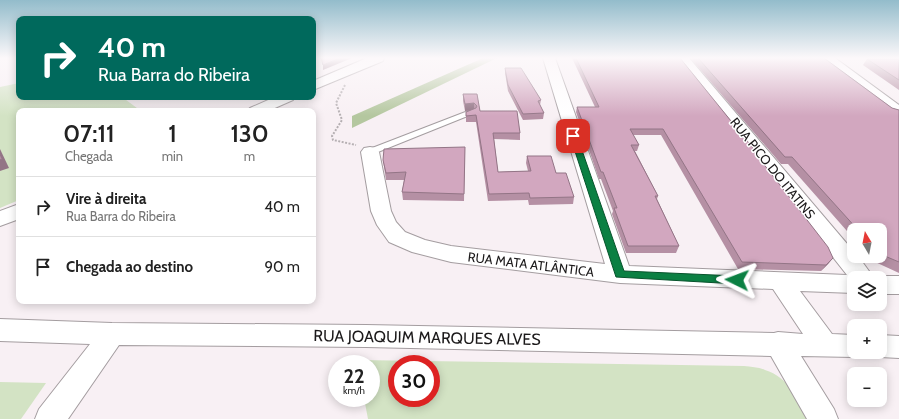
<!DOCTYPE html>
<html lang="pt">
<meta charset="utf-8">
<style>
:root{--surface:#fff;--page:#f6f6f6;--text:#222;--muted:#767676;--line:#e0e0e0}
body{margin:0;font-family:Cabin,sans-serif;background:var(--page);color:var(--text);height:100vh;display:flex;flex-direction:column;font-size:15px;white-space:nowrap}
*{box-sizing:border-box;margin:0}
p{font-size:13px;color:var(--muted)}
.icon{flex:none;width:22px;height:22px;fill:none;stroke:currentColor;stroke-width:2;stroke-linecap:round;stroke-linejoin:round}
.map{position:relative;flex:1;overflow:hidden}
.details{position:absolute;left:16px;top:108px;width:300px;height:196px;display:flex;flex-direction:column;background:var(--surface);border-radius:8px;box-shadow:0 2px 10px #0003}
.details>*{flex:none}
.guide{position:absolute;left:16px;top:16px;width:300px;height:84px;border-radius:8px;box-shadow:0 2px 10px #0003;background:#00695c;color:#fff;overflow:hidden}
.needle{width:26px;rotate:350deg}
.buttons{position:absolute;left:847px;top:223px;display:grid;gap:8px}
.buttons a{display:grid;place-items:center;width:40px;height:40px;border-radius:8px;background:var(--surface);box-shadow:0 2px 10px #0003;font-size:20px}
.speed{position:absolute;left:328px;top:355px;display:flex;gap:8px;font-size:20px;font-weight:700;text-align:center}
.speed>*{display:grid;place-content:center;width:52px;height:52px;border-radius:50%;background:var(--surface);box-shadow:0 2px 10px #0003;line-height:1}
.speed small{font-size:10px;font-weight:400}
.speed .limit{border:6px solid #d22;background:#fff;color:#111}
.pin{position:absolute;display:grid;place-items:center;width:34px;height:34px;color:#fff;margin:-17px;border-radius:8px;box-shadow:0 2px 6px #0006}
.me{position:absolute;width:44px;margin:-22px;rotate:273deg;stroke-linejoin:round;filter:drop-shadow(0 0 3px #0008)}
.turn{display:flex;align-items:center;gap:14px;height:84px;padding:0 16px;font-size:18px}
.turn .icon{width:52px;height:52px;stroke-width:2.5}
.turn b{display:block;font-size:28px;line-height:34px}
.eta{display:flex;justify-content:space-evenly;align-items:center;height:68px;text-align:center}
.eta b{font-size:24px;font-weight:600;line-height:28px}
ul{padding:0;list-style:none}
li{display:flex;align-items:center;gap:12px;height:60px;padding:0 16px;border-top:1px solid var(--line)}
li div{flex:1}
li b{display:block;font-size:15px}
li em{font-style:normal}
.map>svg:first-child{display:block}
.green{fill:#d3e3c4;fill-rule:evenodd}
.water{fill:#b4c79f}
.lines{fill:none;stroke-linecap:round;stroke-linejoin:round}
.lane-casing{stroke:#a49da0;stroke-width:2}
.street-casing{stroke:#a49da0;stroke-width:2}
.path{stroke:#b5afb2;stroke-width:2;stroke-dasharray:2 1.5;stroke-linecap:butt}
.lane{fill:#fff;fill-rule:evenodd}
.street{fill:#fff;fill-rule:evenodd}
.wall{fill:#b590a4}
.shaded-wall{fill:#937586}
.building{fill:#d2a7bf;stroke:#937586}
.route{fill:#0b8043;stroke:#07532c}
.labels{text-anchor:middle;stroke-width:3;stroke-linejoin:round;paint-order:stroke}
.street-label{font-size:13px;fill:#1b191a;stroke:#fff}
.near-street-label{font-size:16px;fill:#1b191a;stroke:#fff}
</style>
<div class="map">
<svg width="899" height="419" viewBox="0 0 899 419">
<rect width="100%" height="100%" fill="#f8f0f4"/>
<!-- green -->
<g class="green">
<polygon points="19,83 19,97 122,97 141,111 19,111 19,200 0,208 0,87"/>
<path d="M358 360 744 366C751 367 759 367 765 370 788 377 800 400 811 419H368L364 398H371V364H358ZM397 364H431V398H397Z"/>
<polygon points="0,382 46,383 21,419 0,419"/>
</g>
<!-- water -->
<polygon class="water" points="483,58 497,58 352,128 352,116"/>
<g class="lines">
<!-- lane casing -->
<g class="lane-casing">
<polygon id="lane" points="468,111 474,111 475,113 373,154 367,154 366,152 367,150"/>
</g>
<!-- street casing -->
<g class="street-casing">
<g id="street">
<polygon points="367,58 384,58 383,61 313,90 313,81"/>
<polygon points="543,58 555,58 629,266 847,275 676,58 689,58 854,252 854,256 858,256 874,278 880,276 899,276 899,294 880,294 880,278 854,278 854,293 800,291 832,334 854,335 854,352 864,352 863,354 854,357 801,356 834,409 838,419 807,419 771,356 366,347 119,345 68,419 35,419 39,409 90,344 0,341 0,319 112,323 366,325 774,333 778,332 803,334 773,289 620,283 451,262 412,252 389,242 377,225 371,211 361,152 364,148 370,147 376,148 379,152 391,211 396,222 405,232 425,240 451,246 605,264"/>
<polygon points="821,58 835,58 899,105 899,117 894,115 822,61"/>
<polygon points="275,97 295,97 293,100 268,111 247,111 250,108"/>
<polygon points="19,204 19,219 0,226 0,211"/>
<polygon points="880,335 899,336 899,358 880,357 871,354 870,352 880,352"/>
</g>
</g>
<!-- path -->
<polyline class="path" points="345,85 336,103 342,120 332,136 333,140 356,145"/>
<!-- lane -->
<use href="#lane" class="lane"/>
<!-- street -->
<use href="#street" class="street"/>
</g>
<!-- wall -->
<g class="wall">
<polygon points="572,58 680,58 761,158 760,159 833,258 828,264 821,271 738,269 661,135 633,135 639,145 637,151 635,151 658,196 657,199 679,246 676,253 626,253 612,214 613,211 601,179 599,179 576,112 577,107 595,107"/>
<polygon points="693,58 824,58 892,108 899,110 899,273 873,261 869,256 880,256 880,230 854,230 854,239 788,164 781,164 692,60"/>
<polygon points="867,59 899,59 899,90 863,65"/>
<polygon points="505,68 541,100 540,105 544,113 543,119 523,120 508,91 505,73"/>
<polygon points="463,94 477,94 480,111 520,133 520,140 494,139 498,172 528,171 526,163 527,156 556,173 574,197 573,204 529,205 528,200 488,201 476,122 466,122 466,112 471,110 465,111 463,101"/>
<polygon points="465,147 464,201 403,200 402,192 404,180 386,180 383,160"/>
</g>
<!-- shaded-wall -->
<g class="shaded-wall">
<polygon points="340,58 352,58 323,70 323,65"/>
<polygon points="474,103 474,110 465,111 465,104"/>
<polygon points="0,149 9,168 0,171"/>
<polygon points="833,258 828,264 821,271 826,265"/>
</g>
<!-- building -->
<g class="building">
<polygon points="321,58 340,58 323,65"/>
<polygon points="576,58 680,58 761,158 759,158 828,247 833,258 826,265 742,262 663,129 630,129 639,145 631,145 658,196 655,196 679,246 628,246 614,208 617,208 603,172 601,172 577,107 599,107"/>
<polygon points="698,58 824,58 892,108 899,110 899,262 880,254 880,230 858,230 792,157 785,157"/>
<polygon points="867,59 899,59 899,80"/>
<polygon points="505,68 521,68 541,100 538,101 544,113 523,114 508,85"/>
<polygon points="463,94 477,94 480,111 517,111 520,133 493,133 498,172 531,171 527,156 551,156 556,173 566,173 574,197 530,198 529,193 489,194 476,115 466,116 466,112 476,108 477,106 474,103 465,104"/>
<polygon points="465,147 464,194 402,192 406,172 386,173 383,160 384,149"/>
<polygon points="0,154 2,159 0,160"/>
</g>
<!-- sky -->
<linearGradient id="sky" x2="0" y2="1"><stop stop-color="#93bccb"/><stop offset="0.5" stop-color="#fcf8fa"/><stop offset="1" stop-color="#fcf8fa" stop-opacity="0"/></linearGradient>
<rect width="899" height="116" fill="url(#sky)"/>
<!-- route -->
<polygon class="route" points="571,134 573,134 577,136 624,271 737,276 741,277 743,280 741,283 737,284 616,277 570,136"/>
<g class="labels">
<!-- street labels -->
<g class="street-label">
<text transform="translate(773 168) rotate(51)" y="5">RUA PICO DO ITATINS</text>
<text transform="translate(531 264) rotate(7)" y="5">RUA MATA ATLÂNTICA</text>
</g>
<!-- near-street labels -->
<g class="near-street-label">
<text transform="translate(427 337) rotate(1)" y="6">RUA JOAQUIM MARQUES ALVES</text>
</g>
</g>
</svg>
<div class="buttons">
<a><svg class="needle" viewBox="-14 -14 28 28"><path d="M0-13l5 13h-10z" fill="#e53935"/><path d="M0 13l5-13h-10z" fill="#767676"/></svg></a>
<a><svg class="icon" aria-label="layers" viewBox="0 0 24 24"><path d="M12 4l9 5-9 5-9-5zM3 14l9 5 9-5"/></svg></a>
<a>+</a>
<a>−</a>
</div>
<div class="speed"><div>22<small>km/h</small></div><div class="limit">30</div></div>
<div class="pin" style="left:573px;top:136px;background:#d93025"><svg class="icon" aria-label="arrive" viewBox="0 0 24 24"><path d="M6 21V4h12l-3 4 3 4H6"/></svg></div>
<svg class="me" style="left:737px;top:280px" viewBox="-20 -20 40 40"><path d="M0-17L14 15 0 8-14 15z" fill="#0b8043" stroke="#fff" stroke-width="4"/></svg>
<div class="guide">
<div class="turn"><svg class="icon" aria-label="right" viewBox="0 0 24 24"><path d="M7 20v-9h11M14 6l5 5-5 5"/></svg><div><b>40 m</b>Rua Barra do Ribeira</div></div>
</div>
<section class="details">
<div class="eta">
<div><b>07:11</b><p>Chegada</p></div>
<div><b>1</b><p>min</p></div>
<div><b>130</b><p>m</p></div>
</div>
<ul>
<li><svg class="icon" aria-label="right" viewBox="0 0 24 24"><path d="M7 20v-9h11M14 6l5 5-5 5"/></svg><div><b>Vire à direita</b><p>Rua Barra do Ribeira</p></div><em>40 m</em></li>
<li><svg class="icon" aria-label="arrive" viewBox="0 0 24 24"><path d="M6 21V4h12l-3 4 3 4H6"/></svg><div><b>Chegada ao destino</b></div><em>90 m</em></li>
</ul>
</section>
</div>
